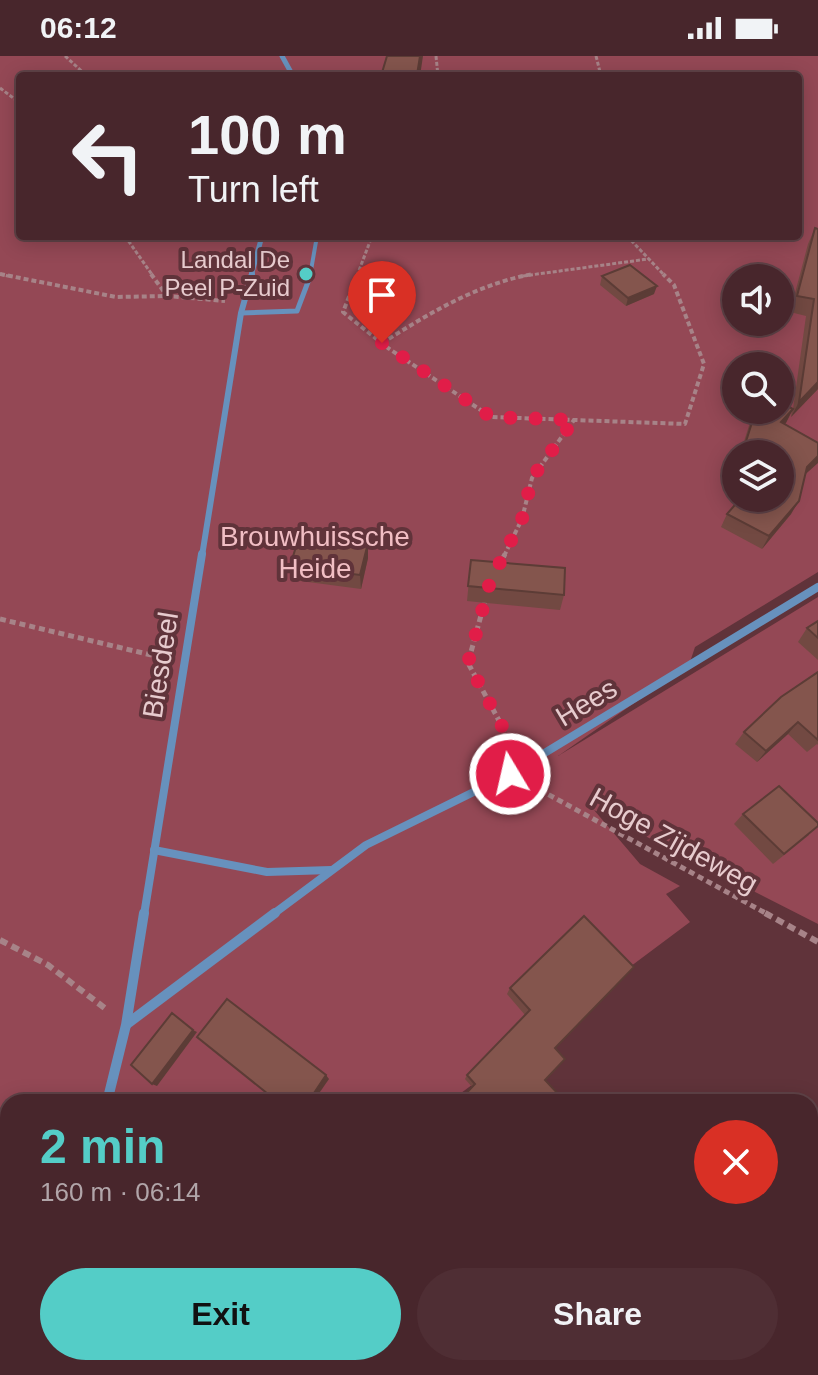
<!DOCTYPE html>
<meta charset="utf-8">
<style>
:root{--surface:#48262c;--page:#4f2e34;--text:#f1f3f6;--muted:#b1a5a9;--line:#604348;--accent:#54cdc7}
body{margin:0;font-family:Helvetica,sans-serif;background:var(--page);color:var(--text);height:100vh;display:flex;flex-direction:column;font-size:30px;white-space:nowrap}
*{box-sizing:border-box;margin:0}
p{font-size:26px;color:var(--muted)}
.icon{flex:none;width:44px;height:44px;fill:none;stroke:currentColor;stroke-width:2;stroke-linecap:round;stroke-linejoin:round}
.map{position:relative;flex:1;overflow:hidden}
.drawer{position:absolute;left:0px;top:1038px;width:818px;height:282px;display:flex;flex-direction:column;background:var(--surface);border-radius:24px 24px 0 0;box-shadow:0 4px 20px #0003,0 0 0 2px var(--line)}
.drawer>*{flex:none}
.top-card{position:absolute;left:16px;top:16px;width:786px;height:168px;border-radius:8px;box-shadow:0 4px 20px #0003,0 0 0 2px var(--line);background:#48262c;color:var(--text);overflow:hidden}
.controls{position:absolute;left:722px;top:208px;display:grid;gap:16px}
.controls a{display:grid;place-items:center;width:72px;height:72px;border-radius:50%;background:var(--surface);box-shadow:0 4px 20px #0003,0 0 0 2px var(--line);font-size:40px}
.pin{position:absolute;display:grid;place-items:center;width:68px;height:68px;color:#fff;margin:-82px -34px;border-radius:50% 50% 50% 0;rotate:-45deg;box-shadow:0 0 8px #0007}
.pin .icon{rotate:45deg}
.me{position:absolute;width:88px;margin:-44px;rotate:351deg;stroke-linejoin:round;filter:drop-shadow(0 0 6px #0008)}
.turn{display:flex;align-items:center;gap:28px;height:168px;padding:0 40px;font-size:36px}
.turn .icon{width:104px;height:104px;stroke-width:2.5}
.turn b{display:block;font-size:56px;line-height:68px}
.round{display:grid;place-items:center;flex:none;width:84px;height:84px;border-radius:42px;background:var(--page)}
.summary{display:flex;align-items:center;justify-content:space-between;height:136px;padding:0 40px}
h1{font-size:48px;font-weight:700;line-height:60px;color:var(--accent)}
.cta{display:flex;gap:16px;margin-top:auto;padding:16px 40px}
.cta a{flex:1;height:92px;border-radius:48px;background:var(--accent);color:#111;font-size:32px;font-weight:700;line-height:92px;text-align:center}
.cta a+a{background:var(--page);color:var(--text)}
.status{display:flex;justify-content:space-between;align-items:center;height:56px;padding:0 40px;background:var(--surface);direction:ltr}
.status svg{height:22px;fill:currentColor}
.map>svg:first-child{display:block}
.green{fill:#944855;fill-rule:evenodd}
.lines{fill:none;stroke-linecap:round;stroke-linejoin:round}
.path-far3{stroke:#a78388;stroke-width:3;stroke-dasharray:4 2;stroke-linecap:butt}
.path-far2{stroke:#a78388;stroke-width:4;stroke-dasharray:5 3;stroke-linecap:butt}
.path-far1{stroke:#a78388;stroke-width:5;stroke-dasharray:6 4;stroke-linecap:butt}
.path{stroke:#a78388;stroke-width:6;stroke-dasharray:8 5;stroke-linecap:butt}
.lane-far1{stroke:#6791bd;stroke-width:4}
.lane{stroke:#6791bd;stroke-width:5}
.street-far3{stroke:#6791bd;stroke-width:5}
.street-far2{stroke:#6791bd;stroke-width:6}
.street-far1{stroke:#6791bd;stroke-width:8}
.street{stroke:#6791bd;stroke-width:10}
.wall{fill:#724942}
.shaded-wall{fill:#5c3c36}
.building{fill:#84554d;stroke:#5c3c36;stroke-width:2}
.route{stroke:#e11d48;stroke-width:14;stroke-dasharray:0 25.2}
.poi-dot{fill:#54cdc7;stroke:#60333a;stroke-width:3}
.labels{text-anchor:middle;stroke-width:8;stroke-linejoin:round;paint-order:stroke}
.far-poi-label{font-size:24px;fill:#e7cbce;stroke:#60333a;text-anchor:end}
.park-label{font-size:28px;fill:#f1bec4;stroke:#60333a}
.street-label{font-size:28px;fill:#e7cbce;stroke:#60333a}
</style>
<div class="status"><b>06:12</b><svg viewBox="0 0 49 12"><path d="M0 12V9h3v3zM5 12V6h3v6zM10 12V3h3v9zM15 12V0h3v12zM26 1h20v11H26zM47 4h2v5h-2z"/></svg></div>
<div class="map">
<svg width="818" height="1319" viewBox="0 0 818 1319">
<rect width="100%" height="100%" fill="#60333a"/>
<!-- green -->
<path class="green" d="M0 0H818V516L695 591 689 609 558 700 818 541V868L594 754 640 808 680 830 666 838 690 866 449 1046H8V1312H569L575 1319H0ZM20 20H798V180H20ZM736 222H780V266H736ZM736 310H780V354H736ZM736 398H780V442H736Z"/>
<g class="lines">
<!-- path-far3 -->
<g class="path-far3">
<polyline points="65,0 87,20"/>
<polyline points="436,0 438,20"/>
<polyline points="596,0 601,20"/>
<polyline points="310,17 333,20"/>
<polyline points="0,32 20,47"/>
<polyline points="125,180 153,220"/>
<polyline points="627,180 665,220"/>
<polyline points="0,218 8,220"/>
<polyline points="357,220 372,180"/>
<polyline points="523,220 648,203"/>
</g>
<!-- path-far2 -->
<g class="path-far2">
<polyline points="0,218 116,241 167,240 225,245"/>
<polyline points="151,218 167,240"/>
<polyline points="358,218 343,256 388,292 491,361 685,368 704,308 674,229 663,218"/>
<path d="M382 287C430 257 477 228 533 218"/>
<polyline points="504,500 522,463 532,422 574,364"/>
</g>
<!-- path-far1 -->
<g class="path-far1">
<polyline points="499,510 505,498"/>
<polyline points="486,541 468,607 503,672 507,696"/>
<polyline points="0,563 164,602"/>
<polyline points="531,729 769,859"/>
</g>
<!-- path -->
<g class="path">
<polyline points="765,857 818,886"/>
<polyline points="0,884 48,909 106,953"/>
<polyline points="0,1180 8,1182"/>
</g>
<!-- lane-far1 -->
<polyline class="lane-far1" points="310,220 317,180"/>
<!-- lane -->
<polyline class="lane" points="241,257 297,255 311,218"/>
<!-- street-far3 -->
<g class="street-far3">
<polyline points="282,0 293,20"/>
<polyline points="251,220 262,180"/>
</g>
<!-- street-far2 -->
<polyline class="street-far2" points="202,500 241,257 252,218"/>
<!-- street-far1 -->
<g class="street-far1">
<polyline points="154,794 267,816 331,814"/>
<polyline points="144,859 202,498"/>
<polyline points="272,859 366,789 510,718 818,531"/>
</g>
<!-- street -->
<g class="street">
<polyline points="127,968 275,857"/>
<polyline points="107,1046 126,969 144,857"/>
<polyline points="46,1319 48,1312"/>
</g>
</g>
<!-- wall -->
<g class="wall">
<polygon points="815,172 818,333 791,361 792,354 785,368 805,419 791,458 762,493 721,471 727,458 780,398 740,398 754,354 793,353 806,260 790,256 808,188"/>
<polygon points="602,220 654,238 626,250 600,229"/>
<polygon points="368,487 368,502 361,533 293,524 290,510"/>
<polygon points="471,504 564,539 560,554 467,545"/>
<polygon points="818,565 818,604 798,586 807,572"/>
<polygon points="818,616 818,689 817,688 807,696 788,678 757,706 735,688 744,676"/>
<polygon points="743,758 809,779 773,808 734,768"/>
<polygon points="634,911 472,1031 465,1023 467,1019 525,959 507,938 510,932"/>
</g>
<!-- shaded-wall -->
<g class="shaded-wall">
<polygon points="420,0 423,0 420,20 417,20"/>
<polygon points="657,230 654,238 626,250 628,242"/>
<polygon points="818,326 818,333 791,361 799,346"/>
<polygon points="793,353 786,367 774,380 781,366"/>
<polygon points="762,385 757,398 751,398"/>
<polygon points="818,400 818,407 799,424 807,411"/>
<polygon points="799,445 791,458 762,493 769,480"/>
<polygon points="368,487 368,502 361,533 360,519"/>
<polygon points="798,666 788,678 757,706 766,695"/>
<polygon points="193,974 197,976 157,1030 152,1028"/>
<polygon points="326,1019 329,1023 313,1046 308,1046"/>
<polygon points="336,1312 346,1312 353,1319 343,1319"/>
</g>
<!-- building -->
<g class="building">
<polygon points="387,0 420,0 417,19 434,20 381,20"/>
<polygon points="815,172 818,173 818,326 799,346 814,243 797,240"/>
<polygon points="630,209 657,230 628,242 602,220"/>
<polygon points="780,346 793,353 781,366 818,387 818,400 807,411 799,445 769,480 727,458 741,442 780,442 780,398 759,398 762,385 751,398 742,398 756,354 780,354"/>
<polygon points="300,478 368,487 360,519 290,510"/>
<polygon points="471,504 565,512 564,539 468,530"/>
<polygon points="818,565 818,582 807,572"/>
<polygon points="818,616 818,684 798,666 766,695 744,676 781,641"/>
<polygon points="779,730 818,767 818,770 784,798 743,758"/>
<polygon points="584,860 634,911 555,992 565,1003 545,1024 562,1042 561,1046 458,1046 475,1028 467,1019 530,954 510,932"/>
<polygon points="227,943 326,1019 308,1046 278,1046 197,981"/>
<polygon points="172,957 193,974 152,1028 131,1009"/>
<polygon points="330,1312 336,1312 343,1319 325,1319"/>
</g>
<g class="lines">
<!-- route -->
<polyline class="route" points="382,287 491,361 574,364 532,422 522,463 490,526 468,607 503,672 510,718"/>
</g>
<!-- markers -->
<circle class="poi-dot" cx="306" cy="218" r="8"/>
<g class="labels">
<!-- far-poi labels -->
<g class="far-poi-label">
<text x="290" y="212">Landal De<tspan x="290" dy="28">Peel P-Zuid</tspan></text>
</g>
<!-- park labels -->
<g class="park-label">
<text x="315" y="490">Brouwhuissche<tspan x="315" dy="32">Heide</tspan></text>
</g>
<!-- street labels -->
<g class="street-label">
<text transform="translate(160 609) rotate(-81)" y="10">Biesdeel</text>
<text transform="translate(586 646) rotate(-31)" y="10">Hees</text>
<text transform="translate(674 784) rotate(29)" y="10">Hoge Zijdeweg</text>
</g>
</g>
</svg>
<div class="controls">
<a><svg class="icon" aria-label="sound" viewBox="0 0 24 24"><path d="M4 9h4l5-4v14l-5-4H4zM17 9q2 3 0 6"/></svg></a>
<a><svg class="icon" aria-label="search" viewBox="0 0 24 24"><circle cx="10" cy="10" r="6"/><path d="M15 15l6 6"/></svg></a>
<a><svg class="icon" aria-label="layers" viewBox="0 0 24 24"><path d="M12 4l9 5-9 5-9-5zM3 14l9 5 9-5"/></svg></a>
</div>
<div class="pin" style="left:382px;top:287px;background:#d93025"><svg class="icon" aria-label="arrive" viewBox="0 0 24 24"><path d="M6 21V4h12l-3 4 3 4H6"/></svg></div>
<svg class="me" style="left:510px;top:718px" viewBox="-20 -20 40 40"><circle r="17" fill="#e11d48" stroke="#fff" stroke-width="3"/><path d="M0-11L8 9 0 5-8 9z" fill="#fff"/></svg>
<div class="top-card">
<div class="turn"><svg class="icon" aria-label="left" viewBox="0 0 24 24"><path d="M17 20v-9H6M10 6l-5 5 5 5"/></svg><div><b>100 m</b>Turn left</div></div>
</div>
<section class="drawer">
<div class="summary"><div><h1>2 min</h1><p>160 m · 06:14</p></div><a class="round" style="background:#d93025;color:#fff"><svg class="icon" aria-label="close" viewBox="0 0 24 24"><path d="M6 6l12 12M18 6L6 18"/></svg></a></div>
<div class="cta"><a>Exit</a><a>Share</a></div>
</section>
</div>
